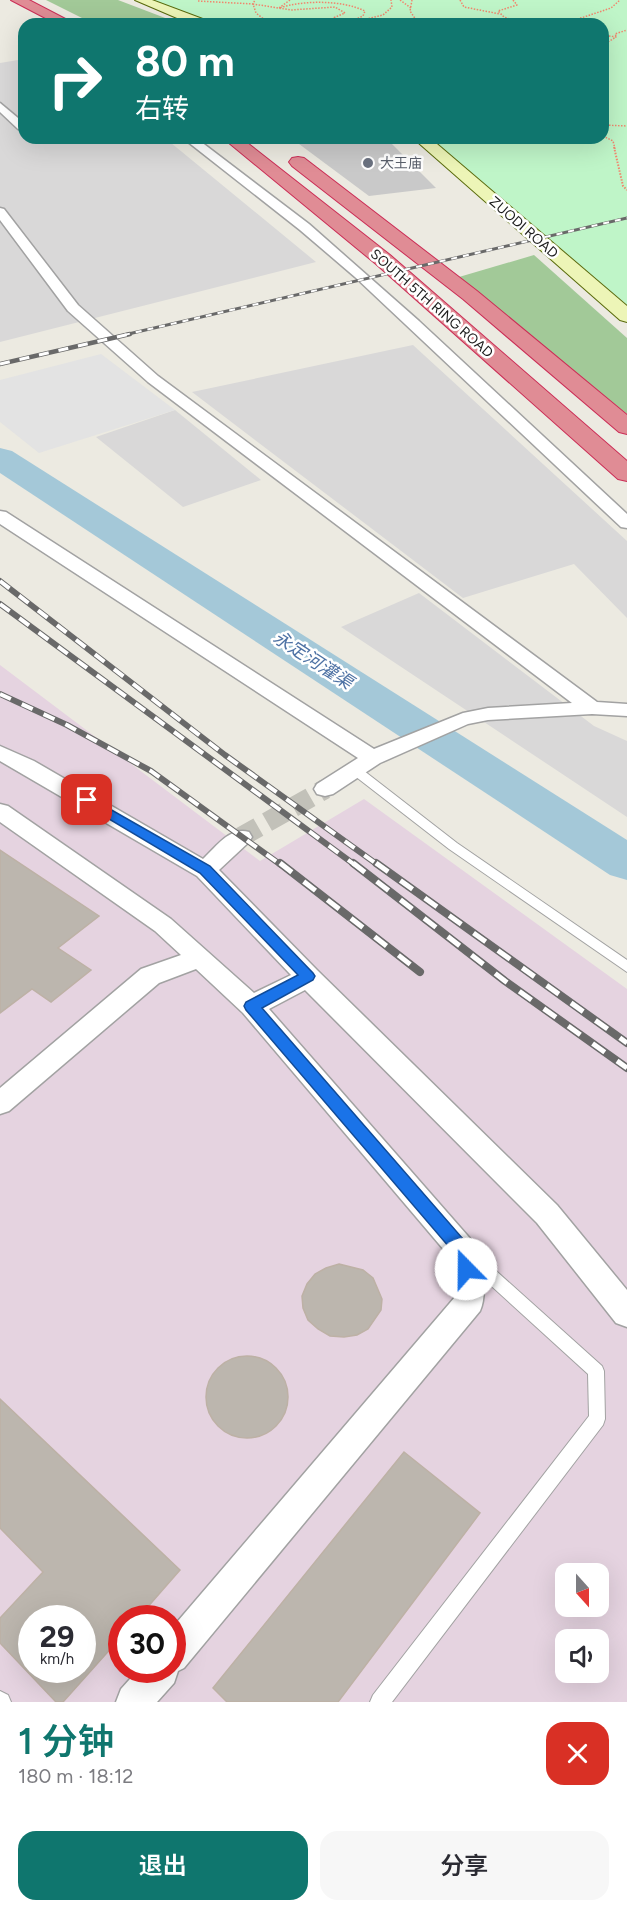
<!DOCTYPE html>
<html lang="zh">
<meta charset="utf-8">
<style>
:root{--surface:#fff;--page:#f7f7f7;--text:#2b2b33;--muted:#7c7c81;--accent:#0f766e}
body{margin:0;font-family:Figtree,"Noto Sans SC",sans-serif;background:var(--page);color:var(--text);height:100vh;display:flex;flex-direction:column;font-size:22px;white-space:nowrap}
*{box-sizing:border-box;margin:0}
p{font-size:20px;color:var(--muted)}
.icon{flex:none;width:33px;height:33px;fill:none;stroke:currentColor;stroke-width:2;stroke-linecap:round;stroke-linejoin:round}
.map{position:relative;height:1702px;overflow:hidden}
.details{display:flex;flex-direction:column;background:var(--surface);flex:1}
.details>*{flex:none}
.guide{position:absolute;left:18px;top:18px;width:591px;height:126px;border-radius:18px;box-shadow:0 6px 24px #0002;background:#0f766e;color:#fff;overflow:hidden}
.needle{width:39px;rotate:159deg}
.tools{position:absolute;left:555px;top:1563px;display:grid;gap:12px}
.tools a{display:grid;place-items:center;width:54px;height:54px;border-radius:12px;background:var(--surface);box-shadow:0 6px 24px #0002;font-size:30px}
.speed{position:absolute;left:18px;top:1605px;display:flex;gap:12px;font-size:30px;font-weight:700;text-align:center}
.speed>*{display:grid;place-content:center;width:78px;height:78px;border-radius:50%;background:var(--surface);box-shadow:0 6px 24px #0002;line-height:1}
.speed small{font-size:15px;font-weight:400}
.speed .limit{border:9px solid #d22;background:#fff;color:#111}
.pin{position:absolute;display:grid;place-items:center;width:51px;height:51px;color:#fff;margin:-26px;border-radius:12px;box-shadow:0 3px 9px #0006}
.me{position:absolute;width:66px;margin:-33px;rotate:338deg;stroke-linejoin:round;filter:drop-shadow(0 0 4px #0008)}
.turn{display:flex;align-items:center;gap:21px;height:126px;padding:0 18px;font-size:27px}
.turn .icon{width:78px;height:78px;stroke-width:2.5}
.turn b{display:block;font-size:42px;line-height:51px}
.round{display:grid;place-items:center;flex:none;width:63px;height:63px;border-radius:18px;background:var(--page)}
.summary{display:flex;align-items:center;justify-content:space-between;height:102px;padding:0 18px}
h1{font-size:36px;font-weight:600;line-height:45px;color:var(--accent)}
.primary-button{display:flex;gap:12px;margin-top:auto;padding:12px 18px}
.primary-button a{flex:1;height:69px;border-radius:18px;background:var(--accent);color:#fff;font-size:24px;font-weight:600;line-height:69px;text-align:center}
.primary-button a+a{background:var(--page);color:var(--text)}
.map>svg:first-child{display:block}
.residential{fill:#d9d8d8}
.industrial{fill:#e5d3e0;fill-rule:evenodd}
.religious{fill:#c9c9c9}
.forest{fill:#a2c998}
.park{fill:#bff5c8}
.parking{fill:#e3e3e3}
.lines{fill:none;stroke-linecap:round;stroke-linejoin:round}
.river{fill:#a4c8d8;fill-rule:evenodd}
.building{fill:#bcb6ae;stroke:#bdb1a5;stroke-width:1.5;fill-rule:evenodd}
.street-tunnel{stroke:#c2c1b9;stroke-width:20;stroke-dasharray:20 10;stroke-linecap:butt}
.lane-casing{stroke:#a2a2a2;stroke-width:2}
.street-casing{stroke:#a2a2a2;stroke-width:3}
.secondary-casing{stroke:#586a0b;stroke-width:2}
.highway-casing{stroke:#cb2d56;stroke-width:2}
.path-far1{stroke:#f1866d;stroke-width:1.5;stroke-dasharray:1.5 1.5;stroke-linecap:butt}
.path{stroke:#f1866d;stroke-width:2;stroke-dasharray:1.5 1.5;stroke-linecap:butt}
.lane{fill:#fff;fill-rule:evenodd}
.street{fill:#fff;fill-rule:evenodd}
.secondary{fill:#edf5b7;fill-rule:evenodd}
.highway{fill:#e08c95;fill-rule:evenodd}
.rail-far3-casing{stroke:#696969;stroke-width:3}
.rail-far2-casing{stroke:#696969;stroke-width:4.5}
.rail-far1-casing{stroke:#696969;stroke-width:6}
.rail-casing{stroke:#696969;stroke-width:8}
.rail-far3{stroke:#fff;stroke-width:2;stroke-dasharray:6;stroke-linecap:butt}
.rail-far2{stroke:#fff;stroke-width:3;stroke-dasharray:10;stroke-linecap:butt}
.rail-far1{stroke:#fff;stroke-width:4;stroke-dasharray:12;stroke-linecap:butt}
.rail{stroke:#fff;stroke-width:5;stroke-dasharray:15;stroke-linecap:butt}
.route{fill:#1a73e8;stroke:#114b97;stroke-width:1.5}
.worship-dot{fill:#6b7280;stroke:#fff;stroke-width:2}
.labels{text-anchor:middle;stroke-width:5;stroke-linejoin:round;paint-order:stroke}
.far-worship-label{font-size:14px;fill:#5b616d;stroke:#fff;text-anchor:start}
.far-street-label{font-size:14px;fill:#1b1b1b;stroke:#fff}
.water-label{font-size:18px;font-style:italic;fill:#4e72a4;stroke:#fff}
</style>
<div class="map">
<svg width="627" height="1702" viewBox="0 0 627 1702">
<rect width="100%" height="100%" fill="#eceae1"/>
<!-- residential -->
<g class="residential">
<polygon points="24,59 24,138 165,138 316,262 0,342 0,63"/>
<polygon points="413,345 627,541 627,618 574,564 463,598 192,392"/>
<polygon points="175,410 261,480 183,507 96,437"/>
<polygon points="419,593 594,726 627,741 627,817 341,627"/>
</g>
<!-- industrial -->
<path class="industrial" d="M0 665 260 861 364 799 627 989V1702H0ZM566 1574H598V1606H566ZM32 1618H82V1670H32ZM122 1618H172V1670H122ZM566 1640H598V1672H566Z"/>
<!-- religious -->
<polygon class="religious" points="291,138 386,138 436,188 369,196"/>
<!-- forest -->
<g class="forest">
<polygon points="46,0 118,0 181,24 94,24"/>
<polygon points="534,255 627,338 627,414 459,277"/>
</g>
<!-- park -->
<polygon class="park" points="152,0 627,0 627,305 431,138 603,138 603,24 213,24"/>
<!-- parking -->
<polygon class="parking" points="101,354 175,410 39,453 0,422 0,380"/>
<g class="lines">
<!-- river -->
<polygon class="river" points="0,448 12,451 627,840 627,880 610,875 0,473"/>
</g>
<!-- building -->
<g class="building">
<polygon points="0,850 99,916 58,948 91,970 51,1002 32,989 0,1013"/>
<polygon points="339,1264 363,1270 373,1278 382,1299 381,1310 368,1329 357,1335 344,1337 330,1336 318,1329 308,1320 303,1308 302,1296 307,1284 315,1274 326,1268"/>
<circle cx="247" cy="1397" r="41"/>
<path d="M0 1399 180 1570 138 1618H122V1636L63 1702H56L0 1643V1618L43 1572 0 1528ZM32 1618H82V1670H32Z"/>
<polygon points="404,1452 480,1513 338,1702 227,1702 213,1688"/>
</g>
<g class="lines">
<!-- street-tunnel -->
<polyline class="street-tunnel" points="241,837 325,789"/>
<!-- lane casing -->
<g class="lane-casing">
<g id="lane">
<polygon points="355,766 359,767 457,843 627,960 627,972 449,849 351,773 349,770 351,767"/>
<polygon points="470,1250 475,1252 602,1366 604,1371 605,1419 603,1425 392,1702 370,1702 373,1695 589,1416 588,1374 465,1262 462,1257 465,1252"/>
<polygon points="0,1691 8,1695 11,1702 0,1702"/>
</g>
</g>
<!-- street casing -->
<g class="street-casing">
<g id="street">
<polygon points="0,103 24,123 24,130 18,129 0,112"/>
<polygon points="183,138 196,138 309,224 419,321 627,514 627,528 621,527 355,277 300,230"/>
<polygon points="0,208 4,209 78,305 158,376 597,702 627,704 627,716 592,714 488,720 468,724 380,763 333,794 325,796 317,794 314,789 317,784 358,758 0,524 0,511 6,512 374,749 463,713 488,708 572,703 148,382 68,311 0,220"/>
<path d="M0 746 34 761 203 859C216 847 230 826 249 832L252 837 249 842 219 870 317 970 557 1205 627 1290V1327L616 1323 537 1223 305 990 269 1009 474 1243C482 1260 488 1293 480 1311L184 1668 178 1671 174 1683 157 1702H116L121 1689 138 1670H172V1628L455 1297 450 1257 243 1013 196 969 159 983 9 1111 0 1114V1088L141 969 181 955 155 931 0 822V804L8 806 171 919 254 993 291 975 197 876 0 761Z"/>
</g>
</g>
<!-- secondary casing -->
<g class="secondary-casing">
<g id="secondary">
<polygon points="135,0 152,0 208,21 210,24 191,24"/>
<polygon points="413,138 430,138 627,306 627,322 620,320"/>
</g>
</g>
<!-- highway casing -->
<g class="highway-casing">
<g id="highway">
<polygon points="11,0 29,0 75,24 57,24"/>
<polygon points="223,138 241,138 390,255 627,461 627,481 618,479 376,264"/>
<polygon points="298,157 304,158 477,291 627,415 627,434 619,432 463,299 292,166 289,162 292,158"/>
</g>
</g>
<!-- path-far1 -->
<g class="path-far1">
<path d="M290 0 279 8C304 0 342 0 365 11L363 16 347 23"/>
<polyline points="400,0 411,8"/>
<polyline points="412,0 410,11 418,23"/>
<polyline points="460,0 464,7 500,14"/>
<polyline points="513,0 517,5 498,11 504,17 522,24"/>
<polyline points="198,1 253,4 255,0"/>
<polyline points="354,22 383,15 392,7 391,0"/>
<polyline points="270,24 256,13 253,4 291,10 335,7 345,13 333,18 348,24"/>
<polyline points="404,24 403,22 426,24"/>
<polyline points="563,24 611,8 620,0"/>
<polyline points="603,35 616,37 603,45"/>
<polyline points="616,36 615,34 627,30"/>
<polyline points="603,125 627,126"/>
<polyline points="603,136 613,141 615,149"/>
</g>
<!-- path -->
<polyline class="path" points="614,147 623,186 627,190"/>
<!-- lane -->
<use href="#lane" class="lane"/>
<!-- street -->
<use href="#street" class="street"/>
<!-- secondary -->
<use href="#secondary" class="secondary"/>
<!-- highway -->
<use href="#highway" class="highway"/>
<!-- rail-far3 casing -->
<g class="rail-far3-casing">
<polyline id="rail-far3" points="124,335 627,218"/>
</g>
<!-- rail-far2 casing -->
<g class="rail-far2-casing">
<polyline id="rail-far2" points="0,364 130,334"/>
</g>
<!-- rail-far1 casing -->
<g class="rail-far1-casing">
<g id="rail-far1">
<polyline points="0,581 225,755 378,865"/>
<polyline points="0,604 355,865"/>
<polyline points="0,694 67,725 151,771 281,865"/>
</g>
</g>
<!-- rail casing -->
<g class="rail-casing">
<g id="rail">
<polyline points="280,863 420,972"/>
<polyline points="353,863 505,981 627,1068"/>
<polyline points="376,863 627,1043"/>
</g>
</g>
<!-- rail-far3 -->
<use href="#rail-far3" class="rail-far3"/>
<!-- rail-far2 -->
<use href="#rail-far2" class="rail-far2"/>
<!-- rail-far1 -->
<use href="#rail-far1" class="rail-far1"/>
<!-- rail -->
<use href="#rail" class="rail"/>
</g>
<!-- route -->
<polygon class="route" points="87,796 210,866 313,973 315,976 313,980 262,1008 470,1247 475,1269 472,1274 466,1277 460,1274 456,1255 246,1010 244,1006 246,1002 298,975 200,873 82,803 80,800"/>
<!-- markers -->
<circle class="worship-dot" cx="368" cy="163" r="6"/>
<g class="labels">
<!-- far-worship labels -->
<g class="far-worship-label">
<text x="380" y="168">大王庙</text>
</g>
<!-- far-street labels -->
<g class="far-street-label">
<text transform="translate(524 227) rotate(41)" y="5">ZUODI ROAD</text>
<text transform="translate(432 303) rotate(41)" y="5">SOUTH 5TH RING ROAD</text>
</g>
<!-- water labels -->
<g class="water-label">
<text transform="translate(313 660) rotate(33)" y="6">永定河灌渠</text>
</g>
</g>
</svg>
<div class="tools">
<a><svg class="needle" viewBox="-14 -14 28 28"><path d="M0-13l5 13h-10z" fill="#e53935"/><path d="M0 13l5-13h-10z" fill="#7c7c81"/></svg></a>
<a><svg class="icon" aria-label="sound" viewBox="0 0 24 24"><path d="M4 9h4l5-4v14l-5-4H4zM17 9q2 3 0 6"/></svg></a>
</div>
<div class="speed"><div>29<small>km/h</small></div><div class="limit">30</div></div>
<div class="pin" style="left:87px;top:800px;background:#d93025"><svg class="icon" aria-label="arrive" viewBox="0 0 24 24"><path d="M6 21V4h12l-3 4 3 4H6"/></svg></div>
<svg class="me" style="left:466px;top:1269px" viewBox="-20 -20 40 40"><circle r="19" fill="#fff"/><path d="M0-13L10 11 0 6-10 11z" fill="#1a73e8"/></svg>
<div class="guide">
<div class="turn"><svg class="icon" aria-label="right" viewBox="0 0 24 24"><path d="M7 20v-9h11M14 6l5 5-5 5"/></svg><div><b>80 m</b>右转</div></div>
</div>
</div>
<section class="details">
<div class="summary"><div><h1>1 分钟</h1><p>180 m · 18:12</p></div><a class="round" style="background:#d93025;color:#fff"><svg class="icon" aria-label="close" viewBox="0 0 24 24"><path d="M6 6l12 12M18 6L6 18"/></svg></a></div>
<div class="primary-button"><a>退出</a><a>分享</a></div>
</section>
